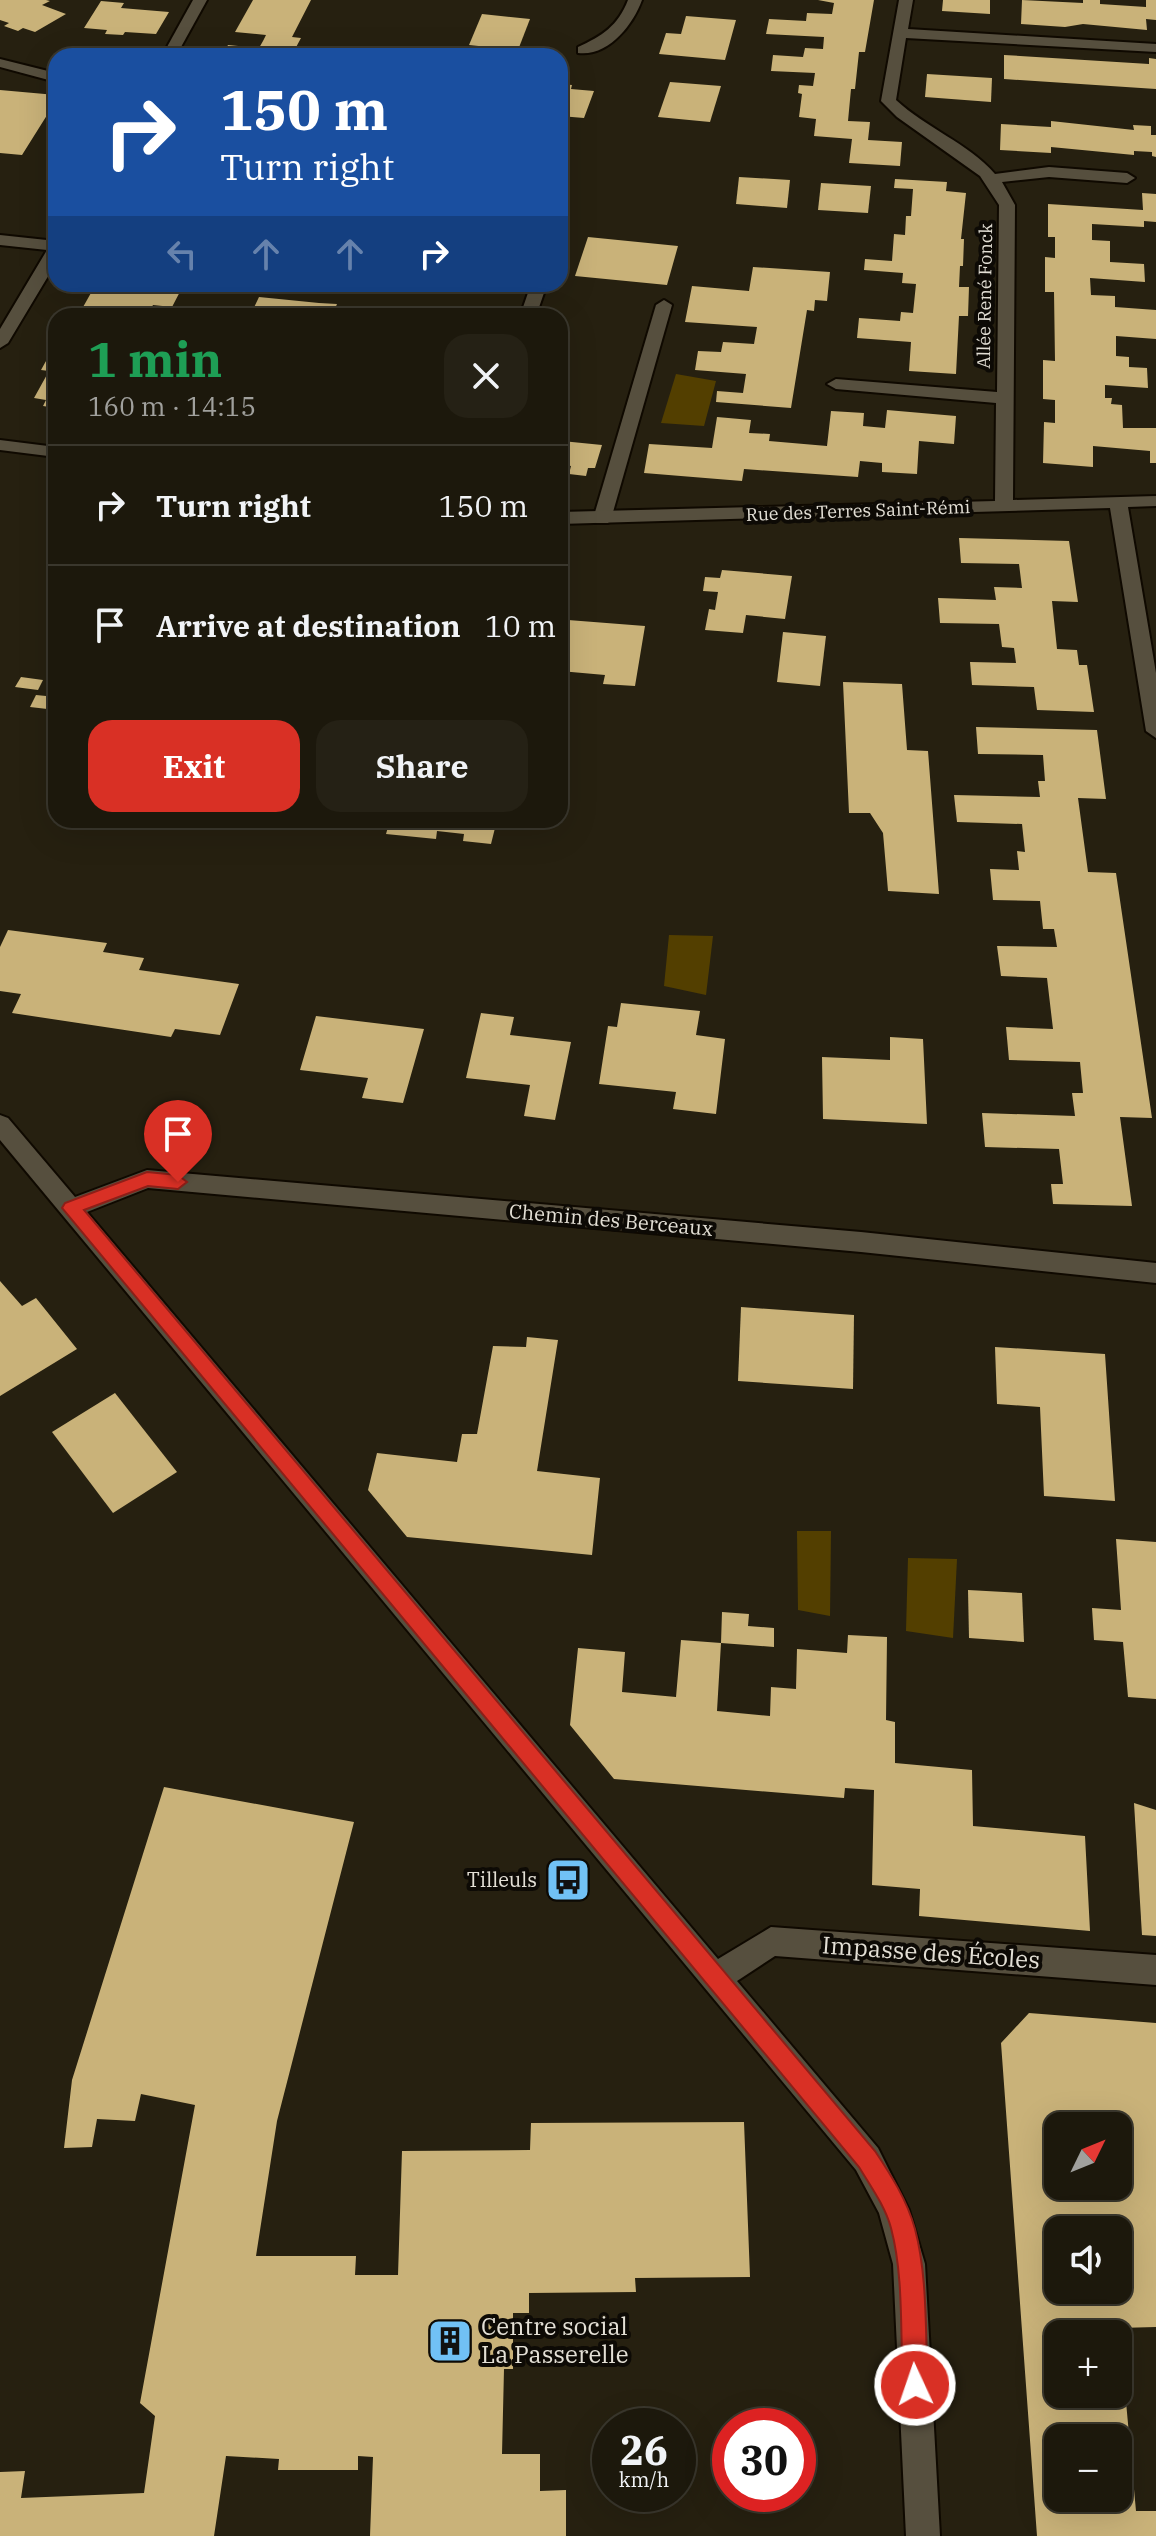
<!DOCTYPE html>
<meta charset="utf-8">
<style>
:root{--surface:#1c180c;--page:#252115;--text:#f1f3f6;--muted:#a0a09d;--line:#3a372d;--accent:#d93025}
body{margin:0;font-family:"IBM Plex Serif",serif;background:var(--page);color:var(--text);height:100vh;display:flex;flex-direction:column;font-size:30px;white-space:nowrap}
*{box-sizing:border-box;margin:0}
p{font-size:26px;color:var(--muted)}
.icon{flex:none;width:44px;height:44px;fill:none;stroke:currentColor;stroke-width:2;stroke-linecap:round;stroke-linejoin:round}
.map{position:relative;flex:1;overflow:hidden}
.drawer{position:absolute;left:48px;top:308px;width:520px;height:520px;display:flex;flex-direction:column;background:var(--surface);border-radius:24px;box-shadow:0 8px 32px #0002,0 0 0 2px var(--line)}
.drawer>*{flex:none}
.hud{position:absolute;left:48px;top:48px;width:520px;height:244px;border-radius:24px;box-shadow:0 8px 32px #0002,0 0 0 2px var(--line);background:#1a4fa0;color:#fff;overflow:hidden}
.needle{width:52px;rotate:47deg}
.buttons{position:absolute;left:1044px;top:2112px;display:grid;gap:16px}
.buttons a{display:grid;place-items:center;width:88px;height:88px;border-radius:16px;background:var(--surface);box-shadow:0 8px 32px #0002,0 0 0 2px var(--line);font-size:40px}
.speed{position:absolute;left:592px;top:2408px;display:flex;gap:16px;font-size:40px;font-weight:700;text-align:center}
.speed>*{display:grid;place-content:center;width:104px;height:104px;border-radius:50%;background:var(--surface);box-shadow:0 8px 32px #0002,0 0 0 2px var(--line);line-height:1}
.speed small{font-size:20px;font-weight:400}
.speed .limit{border:12px solid #d22;background:#fff;color:#111}
.pin{position:absolute;display:grid;place-items:center;width:68px;height:68px;color:#fff;margin:-82px -34px;border-radius:50% 50% 50% 0;rotate:-45deg;box-shadow:0 0 8px #0007}
.pin .icon{rotate:45deg}
.me{position:absolute;width:88px;margin:-44px;rotate:357deg;stroke-linejoin:round;filter:drop-shadow(0 0 6px #0008)}
.turn{display:flex;align-items:center;gap:28px;height:168px;padding:0 40px;font-size:36px}
.turn .icon{width:104px;height:104px;stroke-width:2.5}
.turn b{display:block;font-size:56px;line-height:68px}
.lanes{display:flex;align-items:center;height:76px;padding:0 40px;background:#0003;justify-content:center;gap:40px;direction:ltr}
.lanes .off{opacity:.35}
.round{display:grid;place-items:center;flex:none;width:84px;height:84px;border-radius:24px;background:var(--page)}
.summary{display:flex;align-items:center;justify-content:space-between;height:136px;padding:0 40px}
h1{font-size:48px;font-weight:700;line-height:60px;color:#1e9e55}
.primary-button{display:flex;gap:16px;margin-top:auto;padding:16px 40px}
.primary-button a{flex:1;height:92px;border-radius:24px;background:var(--accent);color:#fff;font-size:32px;font-weight:700;line-height:92px;text-align:center}
.primary-button a+a{background:var(--page);color:var(--text)}
ul{padding:0;list-style:none}
li{display:flex;align-items:center;gap:24px;height:120px;padding:0 40px;border-top:2px solid var(--line)}
li div{flex:1}
li b{display:block;font-size:30px}
li em{font-style:normal}
.map>svg:first-child{display:block}
.water{fill:#533f00}
.building{fill:#c9b279;fill-rule:evenodd}
.lines{fill:none;stroke-linecap:round;stroke-linejoin:round}
.lane-casing{stroke:#0f0900;stroke-width:4}
.street-casing{stroke:#0f0900;stroke-width:4}
.lane{fill:#564f3e;fill-rule:evenodd}
.street{fill:#564f3e;fill-rule:evenodd}
.route{fill:#d93025;stroke:#8d1f18;stroke-width:2}
.labels{text-anchor:middle;stroke-width:8;stroke-linejoin:round;paint-order:stroke}
.far-street-label{font-size:18px;fill:#e3dfd5;stroke:#0d0a05}
.street-label{font-size:20px;fill:#e3dfd5;stroke:#0d0a05}
.poi-label{font-size:20px;fill:#e3dfd5;stroke:#0d0a05;text-anchor:end}
.near-street-label{font-size:24px;fill:#e3dfd5;stroke:#0d0a05}
.near-poi-label{font-size:24px;fill:#e3dfd5;stroke:#0d0a05;text-anchor:start}
</style>
<div class="map">
<svg width="1156" height="2536" viewBox="0 0 1156 2536">
<rect width="100%" height="100%" fill="#262010"/>
<!-- water -->
<g class="water">
<polygon points="676,374 716,381 704,426 661,423"/>
<polygon points="669,935 713,936 706,995 664,986"/>
<polygon points="797,1531 831,1531 830,1616 798,1610"/>
<polygon points="908,1558 957,1559 953,1638 906,1631"/>
</g>
<!-- building -->
<g class="building">
<polygon points="0,0 46,0 50,1 42,5 66,14 35,32 23,28 18,31 4,26 9,23 0,20"/>
<polygon points="253,0 311,0 292,37 301,38 294,51 285,50 282,56 222,56 228,45 259,48 263,41 266,35 235,32"/>
<polygon points="818,0 874,0 865,52 859,52 855,89 851,89 848,121 870,122 868,140 902,142 900,166 849,163 852,139 814,136 816,119 799,117 802,94 798,93 799,85 813,86 815,73 771,71 773,55 803,57 805,48 823,49 824,37 766,34 769,19 806,21 807,13 832,14 834,3"/>
<polygon points="943,0 990,0 990,14 942,11"/>
<polygon points="1022,0 1083,3 1083,0 1100,0 1100,4 1146,7 1146,0 1156,0 1156,20 1146,19 1147,30 1083,24 1065,27 1021,24"/>
<polygon points="101,1 124,3 121,8 169,12 156,34 125,32 123,35 105,34 107,30 84,28"/>
<polygon points="482,14 530,19 518,50 469,45"/>
<polygon points="686,16 736,20 725,60 659,54 666,33 681,34"/>
<polygon points="1004,55 1149,64 1149,58 1156,59 1156,89 1004,79"/>
<polygon points="927,74 992,78 991,102 925,97"/>
<polygon points="670,82 721,86 710,122 658,117"/>
<polygon points="560,84 572,85 571,89 594,91 584,118 560,116"/>
<polygon points="0,90 56,95 56,113 49,112 22,155 0,153"/>
<polygon points="1051,121 1134,130 1133,125 1151,126 1151,135 1156,135 1156,157 1152,156 1152,152 1134,151 1134,155 1051,147 1051,153 1000,150 1001,124 1051,127"/>
<polygon points="739,177 790,180 787,208 736,204"/>
<polygon points="895,179 947,182 946,191 966,193 961,239 964,239 963,266 960,266 959,287 969,287 968,316 959,316 956,374 909,371 911,342 857,338 859,318 900,321 901,312 913,313 916,284 902,283 903,273 864,270 865,259 892,261 894,234 905,235 906,216 911,216 913,189 894,188"/>
<polygon points="821,183 871,186 868,213 818,210"/>
<polygon points="1142,193 1156,194 1156,222 1144,221 1144,227 1092,224 1092,240 1110,241 1110,262 1144,264 1145,282 1090,278 1091,295 1115,296 1115,307 1156,310 1156,339 1116,336 1116,356 1129,357 1129,367 1147,368 1148,388 1105,385 1105,398 1112,398 1111,404 1122,405 1123,428 1156,428 1156,463 1150,463 1150,451 1093,446 1093,467 1043,463 1044,422 1055,423 1055,400 1043,399 1043,360 1055,361 1054,292 1045,292 1045,257 1055,258 1055,237 1048,237 1048,204 1143,210"/>
<polygon points="588,237 678,246 667,285 575,276"/>
<polygon points="753,267 830,272 827,301 815,300 814,311 807,310 791,408 716,402 717,391 743,393 746,374 695,370 698,351 721,352 723,342 754,344 757,327 685,322 692,286 749,291"/>
<polygon points="96,284 184,284 172,307 153,305 147,316 78,316"/>
<polygon points="342,284 404,284 400,294 340,288"/>
<polygon points="259,297 319,303 337,304 332,316 250,316"/>
<polygon points="56,343 56,408 43,406 46,400 34,398 49,371 41,370"/>
<polygon points="887,410 956,416 954,444 919,441 917,474 882,472 882,463 860,461 858,477 744,469 742,481 644,473 649,444 712,448 717,417 751,420 749,433 770,434 769,441 827,446 831,411 864,413 863,426 885,428"/>
<polygon points="560,413 570,414 562,441 602,445 595,468 588,468 586,476 569,474 571,466 560,464"/>
<polygon points="959,538 1069,541 1078,602 1052,601 1057,649 1077,650 1079,665 1087,665 1094,712 1037,710 1034,687 972,685 970,662 1016,663 1014,648 1002,647 999,624 940,623 938,598 996,600 994,587 1022,588 1019,564 961,563"/>
<polygon points="722,570 792,576 785,619 746,615 743,633 705,630 709,609 715,610 718,592 703,591 705,577 720,578"/>
<polygon points="568,620 645,626 635,686 603,684 605,675 560,671"/>
<polygon points="783,632 826,636 820,686 777,682"/>
<polygon points="21,677 43,680 38,690 15,687"/>
<polygon points="843,682 902,684 907,750 928,751 939,894 888,891 883,833 870,813 849,813"/>
<polygon points="36,695 56,697 56,710 30,707"/>
<polygon points="976,727 1097,730 1106,799 1078,798 1088,872 1116,873 1152,1118 1120,1117 1132,1206 1053,1204 1051,1184 1063,1184 1059,1149 985,1147 982,1113 1075,1116 1072,1093 1083,1093 1080,1062 1009,1060 1006,1027 1053,1029 1047,978 1001,976 997,946 1057,947 1054,929 1043,929 1040,901 993,900 990,869 1019,870 1017,851 1025,852 1022,824 957,822 954,795 1040,797 1038,781 1045,781 1043,755 978,754"/>
<polygon points="390,820 497,820 491,844 463,841 464,834 437,831 436,839 386,834"/>
<polygon points="8,930 107,943 103,952 144,958 139,970 239,984 220,1035 175,1029 171,1037 12,1013 21,994 0,991 0,947"/>
<polygon points="621,1003 700,1011 696,1035 725,1039 716,1114 673,1109 676,1092 599,1084 608,1026 617,1027"/>
<polygon points="481,1013 514,1017 510,1035 571,1042 555,1120 524,1116 530,1085 466,1078"/>
<polygon points="316,1016 424,1029 403,1103 362,1098 368,1078 300,1070"/>
<polygon points="890,1037 923,1039 927,1124 823,1119 822,1057 890,1060"/>
<polygon points="0,1281 22,1306 36,1298 77,1349 0,1396"/>
<polygon points="741,1307 854,1315 853,1389 738,1381"/>
<polygon points="527,1337 558,1340 537,1471 600,1478 592,1555 407,1537 368,1490 377,1453 457,1462 462,1434 477,1434 493,1346 526,1347"/>
<polygon points="995,1347 1105,1354 1115,1501 1044,1496 1040,1407 997,1404"/>
<polygon points="115,1393 177,1472 113,1513 52,1432"/>
<polygon points="1116,1539 1156,1542 1156,1699 1128,1697 1123,1642 1094,1640 1092,1608 1121,1610"/>
<polygon points="968,1590 1022,1593 1024,1642 969,1638"/>
<polygon points="722,1612 749,1614 748,1626 774,1628 774,1647 721,1643"/>
<polygon points="848,1635 887,1637 886,1720 895,1722 895,1763 972,1770 973,1826 1085,1836 1090,1931 919,1916 920,1889 872,1885 874,1790 845,1788 844,1798 614,1779 570,1725 578,1648 625,1652 622,1692 676,1697 681,1640 721,1643 717,1711 770,1716 771,1687 796,1689 797,1649 847,1653"/>
<polygon points="164,1787 354,1822 277,2121 256,2256 356,2256 355,2275 398,2275 402,2151 530,2150 531,2123 744,2122 750,2277 635,2278 636,2292 529,2293 529,2313 513,2313 513,2369 504,2369 502,2454 540,2454 540,2491 566,2490 566,2536 370,2536 373,2457 358,2456 358,2470 278,2470 279,2459 226,2456 214,2536 0,2536 0,2472 25,2471 21,2498 144,2493 155,2416 140,2403 195,2105 141,2094 135,2121 97,2119 92,2147 64,2148 72,2080"/>
<polygon points="1134,1803 1156,1810 1156,1936 1142,1935"/>
<path d="M1029 2013 1156 2023V2327L1119 2328 1120 2334H1058V2394H1118L1120 2336 1136 2511H1156V2536H1037L1001 2043ZM1058 2126H1118V2186H1058ZM1058 2230H1118V2290H1058ZM1058 2438H1118V2498H1058Z"/>
</g>
<g class="lines">
<!-- lane casing -->
<g class="lane-casing">
<g id="lane">
<polygon points="537,285 545,290 536,316 520,316 529,290"/>
<polygon points="664,300 672,305 611,519 608,523 596,523 593,519 656,305"/>
</g>
</g>
<!-- street casing -->
<g class="street-casing">
<g id="street">
<polygon points="193,0 207,0 176,56 162,56"/>
<path d="M628 0H642C633 25 608 57 578 53V47C602 36 618 26 628 0Z"/>
<path d="M899 0H913L908 29 1156 44V52L906 38 896 100C926 128 968 143 995 174L1049 167 1127 173 1135 178 1127 183 1049 177 1002 182 1015 205 1013 500 1156 496V506L1128 507 1156 673V738L1146 731 1110 508 560 524V512L995 501 996 403 836 389 827 384 836 379 997 392 999 205 980 176 897 117 881 101Z"/>
<polygon points="0,59 56,73 56,82 0,67"/>
<polygon points="0,235 56,241 56,263 8,343 0,348 0,329 47,250 0,245"/>
<polygon points="0,440 56,447 56,457 0,450"/>
<polygon points="0,1115 8,1118 75,1197 147,1170 861,1232 1156,1263 1156,1283 861,1252 148,1188 87,1212 718,1959 771,1927 1156,1955 1156,1985 775,1956 737,1981 878,2148 909,2210 925,2264 940,2536 906,2536 893,2264 879,2213 856,2170 0,1140"/>
</g>
</g>
<!-- lane -->
<use href="#lane" class="lane"/>
<!-- street -->
<use href="#street" class="street"/>
</g>
<!-- route -->
<path class="route" d="M147 1172 178 1175 187 1182 178 1189 148 1186 84 1210 875 2151C891 2175 907 2200 915 2229 928 2278 925 2334 928 2385L924 2394 915 2397 907 2394 903 2385C900 2334 904 2277 891 2228 885 2206 871 2187 859 2167L62 1208 65 1203Z"/>
<!-- icons -->
<defs>
<g id="bus-square" transform="scale(2.3)"><rect x="-9" y="-9" width="18" height="18" rx="4" fill="#71c1f5" stroke="#0d0a05"/><path d="M-5-6H5V4H4V6H2V4H-2V6H-4V4H-5ZM-3.5-4V0h7V-4ZM-3.5 1.2v1.5H-2V1.2ZM2 1.2v1.5H3.5V1.2Z" fill="#111"/></g>
<g id="building-square" transform="scale(2.3)"><rect x="-9" y="-9" width="18" height="18" rx="4" fill="#71c1f5" stroke="#0d0a05"/><path d="M-4-6H4V6H1V3H-1V6H-4ZM-2.5-4.3h1.7v1.8h-1.7ZM.8-4.3h1.7v1.8H.8ZM-2.5-1h1.7V.8h-1.7ZM.8-1h1.7V.8H.8Z" fill="#111"/></g>
</defs>
<g fill-rule="evenodd">
<use href="#bus-square" x="568" y="1880"/>
<use href="#building-square" x="450" y="2341"/>
</g>
<g class="labels">
<!-- far-street labels -->
<g class="far-street-label">
<text transform="translate(985 296) rotate(-89)" y="6">Allée René Fonck</text>
<text transform="translate(858 511) rotate(-2)" y="6">Rue des Terres Saint-Rémi</text>
</g>
<!-- street labels -->
<g class="street-label">
<text transform="translate(611 1220) rotate(5)" y="7">Chemin des Berceaux</text>
</g>
<!-- poi labels -->
<g class="poi-label">
<text x="537" y="1887">Tilleuls</text>
</g>
<!-- near-street labels -->
<g class="near-street-label">
<text transform="translate(931 1953) rotate(4)" y="8">Impasse des Écoles</text>
</g>
<!-- near-poi labels -->
<g class="near-poi-label">
<text x="481" y="2335">Centre social<tspan x="481" dy="28">La Passerelle</tspan></text>
</g>
</g>
</svg>
<div class="buttons">
<a><svg class="needle" viewBox="-14 -14 28 28"><path d="M0-13l5 13h-10z" fill="#e53935"/><path d="M0 13l5-13h-10z" fill="#a0a09d"/></svg></a>
<a><svg class="icon" aria-label="sound" viewBox="0 0 24 24"><path d="M4 9h4l5-4v14l-5-4H4zM17 9q2 3 0 6"/></svg></a>
<a>+</a>
<a>−</a>
</div>
<div class="speed"><div>26<small>km/h</small></div><div class="limit">30</div></div>
<div class="pin" style="left:178px;top:1182px;background:#d93025"><svg class="icon" aria-label="arrive" viewBox="0 0 24 24"><path d="M6 21V4h12l-3 4 3 4H6"/></svg></div>
<svg class="me" style="left:915px;top:2385px" viewBox="-20 -20 40 40"><circle r="17" fill="#d93025" stroke="#fff" stroke-width="3"/><path d="M0-11L8 9 0 5-8 9z" fill="#fff"/></svg>
<div class="hud">
<div class="turn"><svg class="icon" aria-label="right" viewBox="0 0 24 24"><path d="M7 20v-9h11M14 6l5 5-5 5"/></svg><div><b>150 m</b>Turn right</div></div>
<div class="lanes"><svg class="icon off" aria-label="left" viewBox="0 0 24 24"><path d="M17 20v-9H6M10 6l-5 5 5 5"/></svg><svg class="icon off" aria-label="ahead" viewBox="0 0 24 24"><path d="M12 20V5M6 11l6-6 6 6"/></svg><svg class="icon off" aria-label="ahead" viewBox="0 0 24 24"><path d="M12 20V5M6 11l6-6 6 6"/></svg><svg class="icon" aria-label="right" viewBox="0 0 24 24"><path d="M7 20v-9h11M14 6l5 5-5 5"/></svg></div>
</div>
<section class="drawer">
<div class="summary"><div><h1>1 min</h1><p>160 m · 14:15</p></div><a class="round"><svg class="icon" aria-label="close" viewBox="0 0 24 24"><path d="M6 6l12 12M18 6L6 18"/></svg></a></div>
<ul>
<li><svg class="icon" aria-label="right" viewBox="0 0 24 24"><path d="M7 20v-9h11M14 6l5 5-5 5"/></svg><div><b>Turn right</b></div><em>150 m</em></li>
<li><svg class="icon" aria-label="arrive" viewBox="0 0 24 24"><path d="M6 21V4h12l-3 4 3 4H6"/></svg><div><b>Arrive at destination</b></div><em>10 m</em></li>
</ul>
<div class="primary-button"><a>Exit</a><a>Share</a></div>
</section>
</div>
